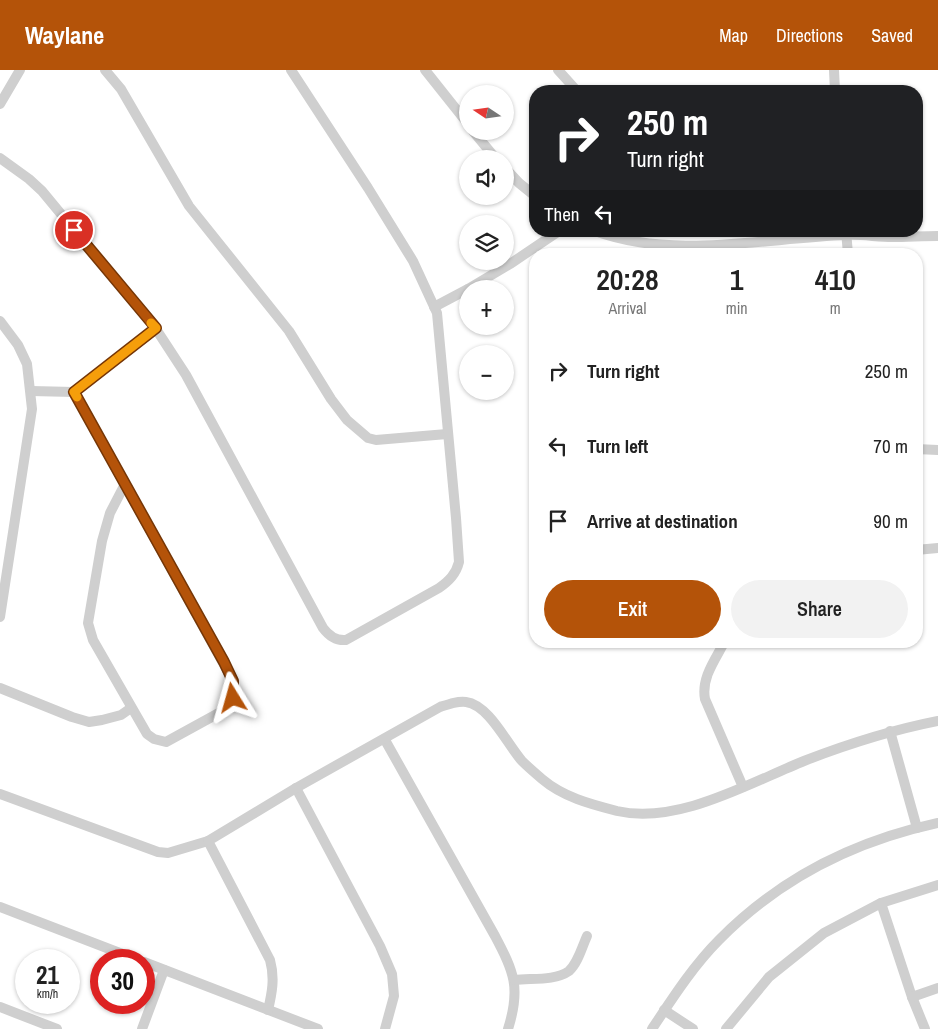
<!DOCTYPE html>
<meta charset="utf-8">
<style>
:root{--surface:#fff;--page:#f2f2f2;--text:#222;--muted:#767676;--accent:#b45309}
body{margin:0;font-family:"Archivo Narrow",sans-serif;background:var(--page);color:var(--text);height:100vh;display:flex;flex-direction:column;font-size:19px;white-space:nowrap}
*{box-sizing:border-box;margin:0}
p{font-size:16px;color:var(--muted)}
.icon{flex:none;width:28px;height:28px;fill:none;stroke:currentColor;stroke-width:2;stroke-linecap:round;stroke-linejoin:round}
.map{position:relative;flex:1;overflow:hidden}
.details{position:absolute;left:529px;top:178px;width:394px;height:400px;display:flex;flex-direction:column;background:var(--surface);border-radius:20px;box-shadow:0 1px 4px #0004}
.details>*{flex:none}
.banner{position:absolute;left:529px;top:15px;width:394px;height:152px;border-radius:20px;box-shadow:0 1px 4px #0004;background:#202124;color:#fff;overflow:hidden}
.needle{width:32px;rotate:283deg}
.tools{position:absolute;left:459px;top:15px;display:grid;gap:10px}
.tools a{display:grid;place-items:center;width:55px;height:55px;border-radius:50%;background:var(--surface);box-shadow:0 1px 4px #0004;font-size:25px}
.speed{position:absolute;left:15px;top:879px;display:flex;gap:10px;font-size:25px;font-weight:700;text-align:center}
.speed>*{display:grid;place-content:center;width:65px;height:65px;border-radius:50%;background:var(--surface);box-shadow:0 1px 4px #0004;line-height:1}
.speed small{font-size:12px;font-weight:400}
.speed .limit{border:8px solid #d22;background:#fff;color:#111}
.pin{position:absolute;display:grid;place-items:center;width:42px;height:42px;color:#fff;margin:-21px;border:2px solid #fff;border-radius:50%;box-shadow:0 1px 5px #0007}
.me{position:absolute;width:55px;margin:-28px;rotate:352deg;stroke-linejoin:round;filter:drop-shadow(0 0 4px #0008)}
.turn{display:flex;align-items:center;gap:18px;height:105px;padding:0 15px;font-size:22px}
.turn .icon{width:65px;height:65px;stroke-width:2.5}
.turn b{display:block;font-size:35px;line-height:42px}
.then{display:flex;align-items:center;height:48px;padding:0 15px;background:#0003;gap:10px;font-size:19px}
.eta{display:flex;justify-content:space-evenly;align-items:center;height:85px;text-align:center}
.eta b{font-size:30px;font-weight:600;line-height:35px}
.cta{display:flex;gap:10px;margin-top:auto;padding:10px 15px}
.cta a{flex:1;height:58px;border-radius:30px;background:var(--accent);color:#fff;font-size:20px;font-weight:600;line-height:58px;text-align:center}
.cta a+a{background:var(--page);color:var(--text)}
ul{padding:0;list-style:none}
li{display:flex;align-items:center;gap:15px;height:75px;padding:0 15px}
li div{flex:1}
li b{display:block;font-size:19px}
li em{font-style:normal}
header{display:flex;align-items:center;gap:30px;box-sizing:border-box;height:70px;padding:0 25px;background:var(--accent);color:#fff}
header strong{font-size:24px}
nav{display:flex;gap:28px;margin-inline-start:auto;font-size:18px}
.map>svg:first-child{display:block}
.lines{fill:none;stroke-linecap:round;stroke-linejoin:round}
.street{stroke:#cfcfcf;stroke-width:10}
.route-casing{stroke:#753606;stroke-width:12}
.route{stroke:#b45309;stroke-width:9}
.slow{stroke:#f59e0b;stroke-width:9}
</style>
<header>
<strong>Waylane</strong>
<nav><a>Map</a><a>Directions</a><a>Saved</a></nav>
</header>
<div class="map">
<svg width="938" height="959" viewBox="0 0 938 959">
<rect width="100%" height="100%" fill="#fff"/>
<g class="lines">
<!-- street -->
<g class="street">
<polyline points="105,0 121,19 189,136 289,261 331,329 347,350 368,368 376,370 447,364"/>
<polyline points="425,0 468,54"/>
<polyline points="558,0 577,21"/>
<polyline points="834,0 835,21"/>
<polyline points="0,34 20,0"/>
<polyline points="473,61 496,89"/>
<path d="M0 88 29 109 42 121 156 259 186 305 323 558C329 566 336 571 346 570L439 518C449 511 456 504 459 492L456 448 437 243 413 191 368 118 291 0"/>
<polyline points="505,98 519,113 535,126"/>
<path d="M595 161C675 190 764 168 846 165 861 164 877 167 892 167 907 167 923 166 938 166"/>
<polyline points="846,161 848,184"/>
<polyline points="468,219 510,194 559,161"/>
<polyline points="434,237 468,219"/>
<polyline points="0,251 18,275 27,294 32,339 0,547"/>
<polyline points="31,321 74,322 156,259"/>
<path d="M74 322 233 611C235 621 235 629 228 638L166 672 154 669 147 664 93 570 88 553 102 471 110 443 125 414"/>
<polyline points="916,379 938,380"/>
<polyline points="916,480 938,478"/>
<path d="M725 571C715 590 701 608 705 629L743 717"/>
<polyline points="0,618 72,647 89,652 102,650 121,645 131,638"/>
<polyline points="890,661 917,758"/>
<path d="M385 670 495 866C514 902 521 918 508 959"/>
<polyline points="296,718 380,876 392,904 394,926 385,959"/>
<polyline points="0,724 158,782 168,783 208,771"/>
<polyline points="881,833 912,927 925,959"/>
<polyline points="0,837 138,890"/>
<polyline points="144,892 318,959"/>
<path d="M515 910C531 908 555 911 569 901 578 893 582 877 587 866"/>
<polyline points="912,927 938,918"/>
<polyline points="0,937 57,959"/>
<path d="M268 940C272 923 275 908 270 890L208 771 296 718 440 637C449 634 457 631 466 632 489 635 507 674 522 691 528 697 535 703 542 709 563 727 590 734 617 741 678 755 749 713 804 691 848 674 892 660 938 651"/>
<polyline points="664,940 693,959"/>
<polyline points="142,959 164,900"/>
<path d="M652 959C672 929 693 896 719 870 779 809 855 771 938 753"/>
<polyline points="726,959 769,907 824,863 881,833 938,815"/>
</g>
</g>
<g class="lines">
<!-- route casing -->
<g class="route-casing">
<polyline id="route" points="74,160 156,258 74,322 224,592 233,611 233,628"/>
</g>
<!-- route -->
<use href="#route" class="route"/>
<!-- slow -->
<polyline class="slow" points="77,327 74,322 156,258 151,253"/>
</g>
</svg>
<div class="tools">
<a><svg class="needle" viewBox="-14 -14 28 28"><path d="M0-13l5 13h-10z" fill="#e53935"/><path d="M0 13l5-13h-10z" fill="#767676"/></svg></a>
<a><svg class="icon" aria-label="sound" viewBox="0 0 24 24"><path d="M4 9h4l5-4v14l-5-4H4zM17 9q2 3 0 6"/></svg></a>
<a><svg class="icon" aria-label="layers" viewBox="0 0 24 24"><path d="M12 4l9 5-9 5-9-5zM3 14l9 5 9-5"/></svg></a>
<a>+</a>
<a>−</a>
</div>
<div class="speed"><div>21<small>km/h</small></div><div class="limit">30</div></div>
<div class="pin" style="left:74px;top:160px;background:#d93025"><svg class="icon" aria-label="arrive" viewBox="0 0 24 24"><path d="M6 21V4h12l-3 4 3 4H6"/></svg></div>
<svg class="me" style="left:233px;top:628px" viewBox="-20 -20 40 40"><path d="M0-17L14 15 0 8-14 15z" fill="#b45309" stroke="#fff" stroke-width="4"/></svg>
<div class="banner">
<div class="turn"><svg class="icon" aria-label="right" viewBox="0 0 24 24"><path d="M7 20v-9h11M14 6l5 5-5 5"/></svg><div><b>250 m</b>Turn right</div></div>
<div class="then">Then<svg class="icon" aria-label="left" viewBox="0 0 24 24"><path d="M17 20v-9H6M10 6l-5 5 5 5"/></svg></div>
</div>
<section class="details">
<div class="eta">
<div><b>20:28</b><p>Arrival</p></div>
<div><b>1</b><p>min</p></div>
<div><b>410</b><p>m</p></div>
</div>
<ul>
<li><svg class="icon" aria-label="right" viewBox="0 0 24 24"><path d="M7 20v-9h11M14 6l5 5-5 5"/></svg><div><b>Turn right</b></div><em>250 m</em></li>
<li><svg class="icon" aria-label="left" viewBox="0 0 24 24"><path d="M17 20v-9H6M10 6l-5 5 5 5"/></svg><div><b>Turn left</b></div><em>70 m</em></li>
<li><svg class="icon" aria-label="arrive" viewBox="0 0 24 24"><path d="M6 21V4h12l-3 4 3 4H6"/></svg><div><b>Arrive at destination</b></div><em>90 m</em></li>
</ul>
<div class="cta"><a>Exit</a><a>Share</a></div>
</section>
</div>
